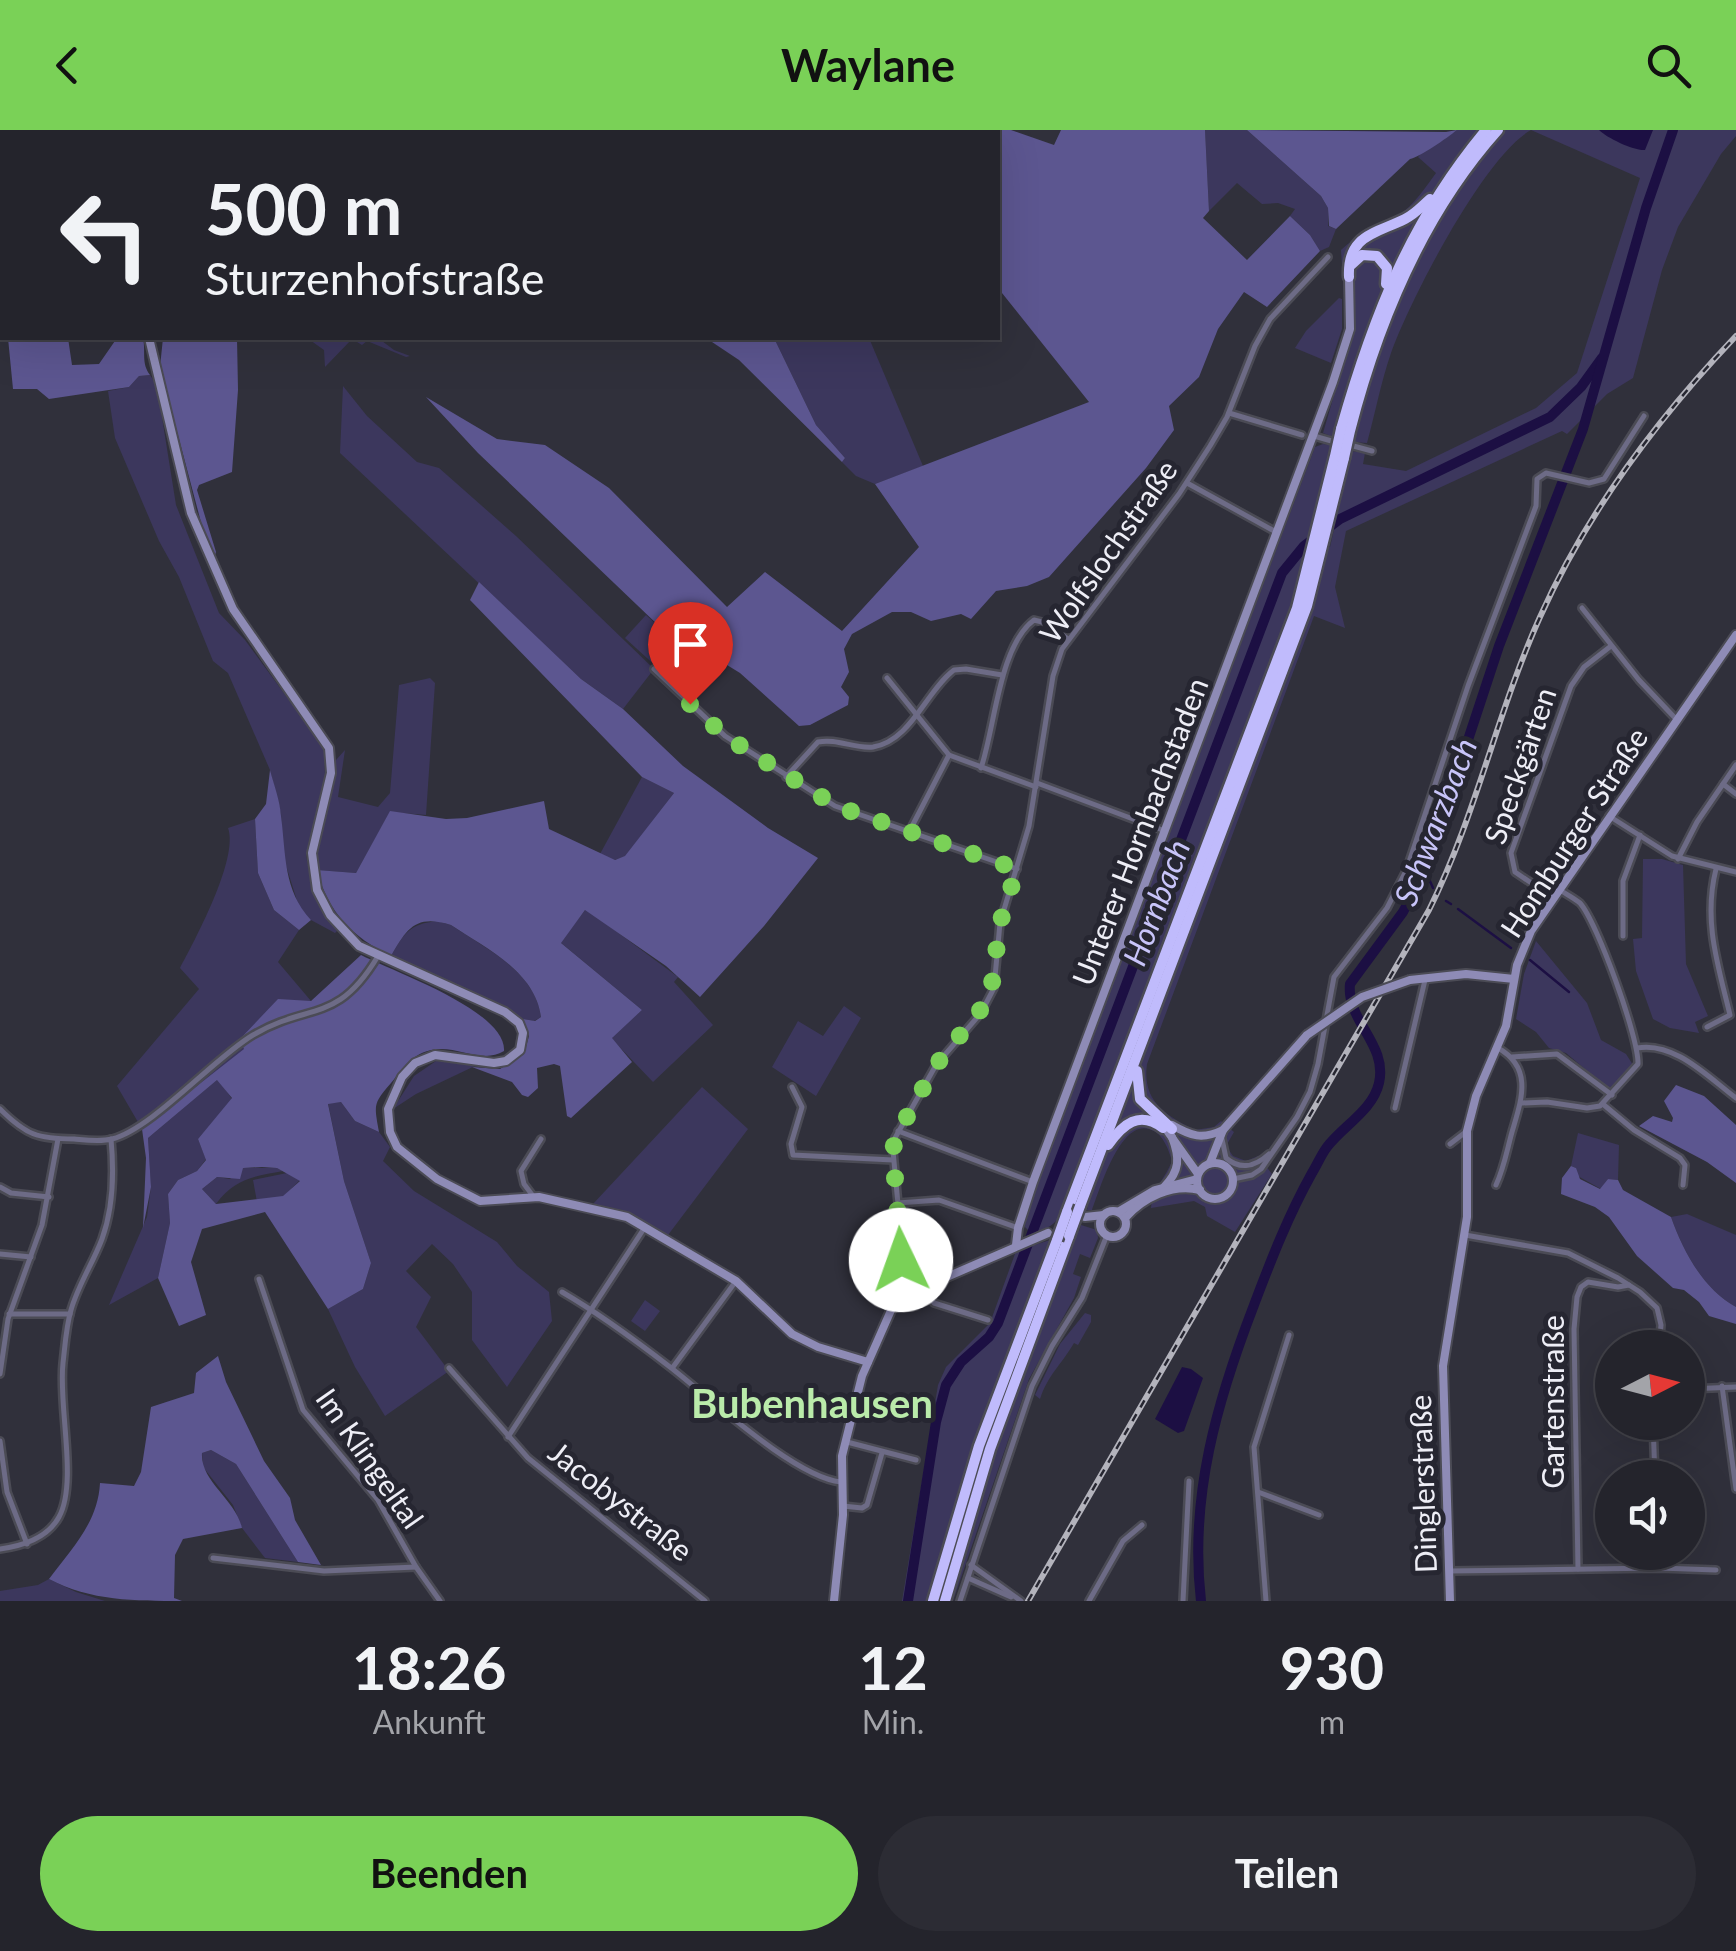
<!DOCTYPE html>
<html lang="de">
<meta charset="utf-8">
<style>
:root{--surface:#24242c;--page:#2c2c34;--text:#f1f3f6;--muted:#a3a4a9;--line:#414148;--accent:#7ad157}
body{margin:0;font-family:Lato,sans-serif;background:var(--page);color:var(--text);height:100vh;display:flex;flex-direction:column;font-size:38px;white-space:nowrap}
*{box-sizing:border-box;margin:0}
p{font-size:32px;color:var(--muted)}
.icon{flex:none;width:55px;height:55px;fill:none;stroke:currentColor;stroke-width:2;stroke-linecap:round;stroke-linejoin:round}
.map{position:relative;height:1471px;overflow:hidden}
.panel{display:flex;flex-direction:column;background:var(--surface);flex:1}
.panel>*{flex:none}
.hud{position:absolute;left:0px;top:0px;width:1000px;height:210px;box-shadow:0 10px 40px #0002,0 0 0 2px var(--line);background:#24242c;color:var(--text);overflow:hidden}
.needle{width:65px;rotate:84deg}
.fabs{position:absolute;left:1595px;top:1200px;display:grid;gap:20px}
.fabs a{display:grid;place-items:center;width:110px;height:110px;border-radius:50%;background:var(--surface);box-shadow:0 10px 40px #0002,0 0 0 2px var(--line);font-size:50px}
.pin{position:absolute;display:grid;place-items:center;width:85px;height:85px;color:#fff;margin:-102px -42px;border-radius:50% 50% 50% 0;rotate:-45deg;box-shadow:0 0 10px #0007}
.pin .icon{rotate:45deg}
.me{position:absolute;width:110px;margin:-55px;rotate:357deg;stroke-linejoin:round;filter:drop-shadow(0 0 8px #0008)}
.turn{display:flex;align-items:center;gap:35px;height:210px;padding:0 40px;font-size:45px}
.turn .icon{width:130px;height:130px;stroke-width:2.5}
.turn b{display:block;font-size:70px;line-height:85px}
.eta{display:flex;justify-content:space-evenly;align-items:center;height:170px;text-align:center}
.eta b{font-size:60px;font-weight:700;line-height:70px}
.button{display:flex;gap:20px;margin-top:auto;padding:20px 40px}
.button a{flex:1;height:115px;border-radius:60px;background:var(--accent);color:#111;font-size:40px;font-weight:700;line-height:115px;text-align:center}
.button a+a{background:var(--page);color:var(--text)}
header{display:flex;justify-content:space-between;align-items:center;height:130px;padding:0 40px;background:var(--accent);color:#111;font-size:45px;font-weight:700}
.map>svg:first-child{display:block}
.green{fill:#3c375d;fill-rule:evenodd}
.forest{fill:#5c5690;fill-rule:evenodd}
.water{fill:#1c0f43}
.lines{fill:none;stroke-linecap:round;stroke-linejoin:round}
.stream{stroke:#1c0f43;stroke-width:2.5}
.river{stroke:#1c0f43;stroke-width:10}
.street-casing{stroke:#4b4b55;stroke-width:10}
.secondary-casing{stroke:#4b4b55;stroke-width:12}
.highway-casing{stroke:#4b4b55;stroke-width:15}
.street{stroke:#6d6b86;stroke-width:5}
.secondary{stroke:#8e8bb6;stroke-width:8}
.highway{stroke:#c0bbfc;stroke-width:10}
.rail-casing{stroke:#b3b3bc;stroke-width:6}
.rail{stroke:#262631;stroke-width:2.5;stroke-dasharray:8;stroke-linecap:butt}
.secondary-bridge-casing{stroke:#4b4b55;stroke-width:12;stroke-linecap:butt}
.highway-bridge-casing{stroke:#4b4b55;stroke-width:15;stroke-linecap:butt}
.secondary-bridge{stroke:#8e8bb6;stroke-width:8}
.highway-bridge{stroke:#c0bbfc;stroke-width:10}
.route{stroke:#7ad157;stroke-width:18;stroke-dasharray:0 32.4}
.labels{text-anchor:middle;stroke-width:10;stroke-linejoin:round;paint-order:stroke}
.street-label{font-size:30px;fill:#eeeef6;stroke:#262631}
.water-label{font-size:32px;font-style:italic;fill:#c8c4f9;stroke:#262631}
.district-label{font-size:40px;font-weight:bold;fill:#baebaa;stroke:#262631}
</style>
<header><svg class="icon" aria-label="back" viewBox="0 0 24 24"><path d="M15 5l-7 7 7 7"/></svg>Waylane<svg class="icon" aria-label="search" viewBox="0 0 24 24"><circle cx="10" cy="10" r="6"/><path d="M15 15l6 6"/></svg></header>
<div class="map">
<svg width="1736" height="1471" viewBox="0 0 1736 1471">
<rect width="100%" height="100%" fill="#30303b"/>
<!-- green -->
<g class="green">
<polygon points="1205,0 1247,0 1321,66 1328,78 1328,96 1336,99 1329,117 1320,121 1310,105 1290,86 1295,79 1278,73 1262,74 1237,53 1209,81"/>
<path d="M1457 0H1736V6L1721 24 1678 97 1662 140 1633 248 1607 264 1567 304 1562 301 1346 401 1335 457 1345 498 1314 486 1147 934C1142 970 1164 985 1195 1000L1214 997 1221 991 1234 1002 1226 1016 1233 1026 1246 1031 1258 1026 1272 1044 1235 1102 1207 1086 1205 1077 1194 1071 1151 1078C1153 1058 1165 1049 1172 1031 1168 1018 1163 1003 1149 999 1120 990 1100 1059 1092 1080H1087L1089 1072 1059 1086C1055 1096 1041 1102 1030 1102L1025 1097 1026 1085 1315 317 1323 314 1332 315 1330 325 1349 329 1351 321 1365 323 1363 334 1406 341 1536 278 1577 243 1640 48 1531 0C1484 26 1410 170 1391 223 1381 252 1375 284 1367 313L1353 312 1355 302 1336 298 1334 307 1323 303 1353 200 1346 198 1341 120C1358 103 1378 98 1398 86 1414 75 1425 58 1436 43L1418 27 1424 20ZM1342 364 1330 417 1307 427 1319 376Z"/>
<polygon points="1339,168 1342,169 1342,199 1331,233 1295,218 1306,201"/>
<polygon points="307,208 378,208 394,220 410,226 406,227 367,211 362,215 352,209 325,237 324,220"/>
<polygon points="774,208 869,208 923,336 875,354 856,346 842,332 845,328 816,295"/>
<polygon points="150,245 157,256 176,375 219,483 245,510 324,618 325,646 306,726 314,763 337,801 335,803 311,790 299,777 283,726 281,684 270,640 228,543 213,531 179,447 159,411 115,308 108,261 129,257 139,246"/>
<polygon points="343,256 367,286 417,332 439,338 516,406 654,539 623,579 581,549 340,323"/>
<polygon points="646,485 682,518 659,539 625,508"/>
<polygon points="430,548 435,553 426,685 390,682 356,743 316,740 316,716 336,630 345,620 338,667 378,677 390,663 399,555"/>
<polygon points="642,647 674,663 625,727 614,730 600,724"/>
<path d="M255 689 258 743 274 780 299 800 278 832 311 871 142 999 117 956 199 859 180 838C195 810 239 728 228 698Z"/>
<polygon points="1643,729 1662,729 1683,735 1686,834 1708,886 1695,892 1699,903 1670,898 1653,889 1636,841 1633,809 1642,808"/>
<polygon points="586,779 678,847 674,852 713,895 653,952 611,908 642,880 560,812"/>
<path d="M437 791 451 795C486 819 535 841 541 887L534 891 523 889 497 873 391 826C404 803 410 794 437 791Z"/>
<polygon points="1536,811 1587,873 1601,910 1626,924 1633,935 1611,961 1566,923 1549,918 1536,902 1516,889 1524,844"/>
<polygon points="844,876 861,888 816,966 772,937 798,891 823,906"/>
<polygon points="436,931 477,935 416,964 393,979 414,946"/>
<polygon points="218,949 232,969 198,1009 206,1029 197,1041 178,1050 168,1064 170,1093 158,1148 109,1175 147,1087 151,1057 148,1008"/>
<polygon points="702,957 748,999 668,1105 622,1080 593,1074"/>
<polygon points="341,972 355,991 379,1002 390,1017 383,1031 414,1061 497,1112 517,1136 549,1162 552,1191 507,1257 472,1210 472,1162 453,1134 432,1114 406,1141 431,1167 416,1197 449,1241 385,1286 355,1237 328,1179 363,1159 371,1133 344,1051 328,973"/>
<polygon points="1578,1003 1619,1015 1618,1050 1608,1049 1601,1059 1576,1045 1576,1038 1571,1036"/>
<path d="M242 1038H277L283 1041C255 1046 234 1049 216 1074L202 1059 217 1047 230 1049Z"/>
<polygon points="287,1043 300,1050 283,1067 257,1072 253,1050"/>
<path d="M1687 1084 1736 1105V1177C1703 1159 1683 1121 1671 1087Z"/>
<polygon points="1081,1095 1097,1100 1098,1108 1090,1128 1080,1124 1073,1144 1081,1147 1074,1168 1029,1249 953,1471 902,1471 938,1255 946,1237 990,1193 1016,1121 1050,1110 1051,1112 1079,1101"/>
<polygon points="645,1170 660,1181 645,1201 631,1191"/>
<path d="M1085 1183 1091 1185V1192L1078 1215 1074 1213C1061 1235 1048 1245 1040 1269L1035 1265 1060 1214Z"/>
<polygon points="211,1320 236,1334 298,1432 265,1428 242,1398 233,1375 203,1337 202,1323"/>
<polygon points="49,1449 76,1462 105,1471 0,1471 0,1461 38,1455"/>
</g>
<!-- forest -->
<g class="forest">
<polygon points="862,0 1011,0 1054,15 1061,0 1205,0 1209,81 1203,88 1247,130 1290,86 1310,105 1320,121 1267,177 1244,162 1218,199 1199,247 1169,276 1174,300 1146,338 1049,447 1027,456 996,461 971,489 961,484 931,491 911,482 892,482 852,504 844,519 849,542 841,557 849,567 848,575 810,595 799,596 740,543 727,535 709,537 682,518 478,323 426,267 497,309 545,315 609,358 727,477 765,442 842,501 919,417 875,354 1089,272 998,158 998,2"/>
<path d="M1247 0 1446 2 1457 0C1447 8 1420 27 1410 29L1336 99 1329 96 1328 78 1321 66Z"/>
<path d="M8 208H68L72 235 99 234 117 208H143C146 222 141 233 150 245L139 246 129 257 49 269 37 259H13Z"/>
<polygon points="163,208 237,208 238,260 232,342 199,355 197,360 216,422 215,425 202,396 160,237"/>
<polygon points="706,208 774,208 816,295 845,328 842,332 739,230"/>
<path d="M479 452 581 549 623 579 683 636 768 698 818 728 764 796 700 867 666 836 585 780 561 813 642 880 612 908 632 932 571 988 567 986 560 936 554 934 537 938 538 958 528 967 522 965 512 952 472 937 500 939 524 924 529 906 523 889 535 891 541 887C535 841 485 818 451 795 416 784 407 798 391 826 352 807 328 782 317 740L356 743 390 681 446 689 467 688 544 671 549 699 615 730 625 726 674 663 642 647 470 470Z"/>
<path d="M270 640C274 655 280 671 281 686 286 724 283 760 311 790L299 800 274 780 258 743 255 689 266 674Z"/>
<path d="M361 825C394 842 507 881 504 921 476 938 446 903 412 929 403 936 398 945 391 953 373 974 374 974 379 1002L355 991 341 972 328 974 344 1051 371 1133 363 1159 328 1179 265 1082 202 1099 191 1132 206 1185 179 1196 158 1148 170 1093 168 1064 178 1050 197 1041 206 1030 198 1009 232 968 217 950 148 1008 151 1057 143 1098 146 1028 142 999 244 919 240 909 278 869 311 871ZM262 1037 277 1038 300 1051 283 1066 216 1074 202 1059 217 1047 240 1049 243 1038Z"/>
<polygon points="1676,955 1704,966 1736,995 1736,1053 1707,1032 1639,996 1653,986 1672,992 1673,988 1664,971"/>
<path d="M1571 1036 1576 1038 1580 1049 1600 1059 1608 1049 1618 1050 1623 1060 1671 1087C1683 1121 1703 1159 1736 1177V1194L1709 1186 1699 1172 1684 1160 1673 1158 1637 1126 1609 1087 1595 1077 1561 1064 1562 1048Z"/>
<path d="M218 1226 226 1252 264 1331 290 1368 295 1390 321 1435 298 1432 236 1334 211 1320 202 1323C200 1351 236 1370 242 1398L183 1409 175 1425 174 1468 182 1471C136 1471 90 1471 49 1449 71 1419 98 1393 100 1353L134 1356 141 1342 151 1277 194 1263 196 1243Z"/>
</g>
<!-- water -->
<g class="water">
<path d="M1599 0H1653L1645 20C1634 21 1607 8 1599 0Z"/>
<polygon points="1182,1237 1191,1239 1203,1248 1184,1301 1178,1303 1155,1289"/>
</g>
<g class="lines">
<!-- stream -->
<g class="stream">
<polyline points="1425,740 1433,758"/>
<polyline points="1446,771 1451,774"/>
<polyline points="1458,779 1511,818"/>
<polyline points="1530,830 1569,862"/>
</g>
<!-- river -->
<g class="river">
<polyline points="908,1471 936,1292 946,1255 961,1232 989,1207 998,1193 1282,443 1304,416 1340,389 1550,287 1581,257 1602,228"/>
<path d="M1201 1471C1189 1367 1217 1271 1254 1175 1271 1130 1288 1086 1312 1043 1317 1035 1321 1025 1327 1017 1343 996 1373 980 1379 953 1388 914 1346 891 1350 854L1403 782 1425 740 1499 516 1583 299 1646 78 1673 0"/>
</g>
<!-- street casing -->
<g class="street-casing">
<g id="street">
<polyline points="1229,283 1302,305"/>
<polyline points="1314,306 1335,312"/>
<polyline points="1346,314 1372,321"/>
<polyline points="1187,353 1276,402"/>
<polyline points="1582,478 1639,550 1676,589"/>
<polyline points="654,539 725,606 835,676 1017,739"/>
<polyline points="887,548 949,625 1036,657"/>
<path d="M981 638C995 597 999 516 1034 490L1046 493 1068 509"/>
<path d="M786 647 818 612C837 608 854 619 873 617 911 611 926 561 954 540L966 539 1002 545"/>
<polyline points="1037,653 1165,701"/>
<polyline points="1723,654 1736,664"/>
<polyline points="1609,686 1672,726 1736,742"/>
<polyline points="909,702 949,625"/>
<polyline points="1678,729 1697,692 1736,635"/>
<polyline points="1552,767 1515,742 1511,723 1571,556 1584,537 1611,516"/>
<polyline points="1623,806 1623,751 1640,705"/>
<path d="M1707 897 1730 885C1718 835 1703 791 1716 739"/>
<path d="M1637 918C1674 911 1708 947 1736 968"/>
<polyline points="1512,927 1557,924 1612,965"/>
<polyline points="792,957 802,977 791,1014 793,1025 893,1030"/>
<path d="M1522 973 1547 972 1587 978 1600 976 1638 934C1639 908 1597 792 1580 773 1574 768 1566 764 1560 760"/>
<polyline points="1604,975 1634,1000 1680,1028 1685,1035 1683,1055"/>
<polyline points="1395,978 1425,850"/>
<path d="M0 979C26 1005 38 1009 74 1009 86 1010 100 1012 112 1009 152 999 214 928 253 905 309 872 337 895 378 826"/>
<polyline points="898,1001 1033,1052"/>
<path d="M1222 1009 1226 1028C1240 1040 1255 1037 1269 1024"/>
<polyline points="1450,1014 1467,1001"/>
<polyline points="1233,1049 1252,1045 1261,1039 1297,987 1310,962 1318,934 1334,847 1387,778 1406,741 1468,556 1536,376 1537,349 1546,343 1589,353 1604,349 1644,286"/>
<path d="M1496 1055C1504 1038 1507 1020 1512 1002 1521 971 1534 938 1498 918"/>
<polyline points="0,1057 11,1063 49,1067"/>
<polyline points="533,1066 524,1054 521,1041 541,1009"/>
<polyline points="898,1073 939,1070 1018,1098"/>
<polyline points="1465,1105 1568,1123 1618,1148 1640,1162 1657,1178 1661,1195 1659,1218"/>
<polyline points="0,1124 31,1127"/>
<polyline points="259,1149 303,1280 378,1370 416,1437 440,1471"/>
<polyline points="924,1156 934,1173 988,1190"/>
<path d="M562 1162C600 1184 635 1210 670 1237 709 1267 794 1347 841 1352"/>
<polyline points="901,1164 901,1106 893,1021 895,1008 936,935 981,883 994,858 1000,793 1029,696 1053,546 1062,519 1179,364 1210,316 1227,287 1255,216 1270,189 1328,127"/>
<polyline points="9,1184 70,1184"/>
<polyline points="673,1237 736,1151"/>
<polyline points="449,1238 528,1328 705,1471"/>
<polyline points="0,1244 8,1189 42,1095 58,1009"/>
<polyline points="1722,1256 1736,1359"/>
<polyline points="1688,1259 1736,1257"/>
<polyline points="1653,1292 1655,1348"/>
<polyline points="508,1307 645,1097"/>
<polyline points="0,1311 7,1362 27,1414"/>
<polyline points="847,1312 916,1330"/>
<polyline points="1258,1362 1319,1385"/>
<polyline points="843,1376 862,1378 867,1375 882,1323"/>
<path d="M0 1419C22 1416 47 1409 59 1387 78 1352 58 1276 63 1233 65 1216 66 1197 71 1180 78 1155 93 1133 102 1109 113 1079 114 1041 111 1009"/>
<polyline points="1658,1422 1659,1438"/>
<polyline points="213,1428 324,1441 416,1437"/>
<polyline points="971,1435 1021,1471"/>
<polyline points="1578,1439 1574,1199 1577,1167 1581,1157 1588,1152 1618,1157 1629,1155"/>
<polyline points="1449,1441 1659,1438 1716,1440"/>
<polyline points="968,1448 1011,1467"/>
<polyline points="960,1471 1032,1256 1052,1216 1082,1168 1107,1105"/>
<polyline points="1089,1471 1123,1411 1142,1395"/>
<polyline points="1183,1471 1189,1351"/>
<polyline points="1266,1471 1254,1317 1289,1205"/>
</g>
</g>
<!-- secondary casing -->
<g class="secondary-casing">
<g id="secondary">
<polyline points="39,0 40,2"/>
<polyline points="149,208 191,383 233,479 329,618 331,643 312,723 317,760 330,785 359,816 505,882 519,893 523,903 520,920 506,931 494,933 435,925 415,933 402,947 388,979 390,1002 397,1017 437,1049 480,1071 539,1067 627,1087 736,1151 792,1204 818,1217 868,1232"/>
<polyline points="1410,850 1466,844 1514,849"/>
<path d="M1172 995C1191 1006 1202 1010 1223 1000"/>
<polyline points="1168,1002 1198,1044"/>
<circle cx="1215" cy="1051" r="18"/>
<polyline points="1210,1033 1223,1000 1307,905"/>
<path d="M1164 1057C1180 1041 1180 1028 1172 1007"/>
<circle cx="1113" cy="1094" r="13"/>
<polyline points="1118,1082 1155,1060 1197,1049"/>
<polyline points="1085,1087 1104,1085"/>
<path d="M1125 1088C1143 1068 1172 1053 1200 1060"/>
<polyline points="1016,1115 1018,1098 1033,1052 1333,252 1350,199 1349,147"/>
<polyline points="834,1471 843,1385 842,1326 862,1246 896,1169 1048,1103"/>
<polyline points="1450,1471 1443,1236 1467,1087 1467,1001 1476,966 1506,896 1517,835 1531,801 1736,505"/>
</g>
</g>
<!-- highway casing -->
<g class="highway-casing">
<g id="highway">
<polyline points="1351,135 1362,125 1377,126 1387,138 1386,154"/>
<path d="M1349 147C1347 105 1375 104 1405 89 1415 84 1422 76 1430 69"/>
<path d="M1341 299C1373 187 1410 91 1486 0"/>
<path d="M1350 301C1378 192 1422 85 1498 0"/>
<polyline points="1137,941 1140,969 1172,999"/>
<path d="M1108 1015C1123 994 1139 980 1163 998"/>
<polyline points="1080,1076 1307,476 1344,328"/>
<polyline points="1067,1082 1297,478 1335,326"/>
<polyline points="933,1471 979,1316 1057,1110"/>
<polyline points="945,1471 990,1319 1069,1106"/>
</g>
</g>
<!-- street -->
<use href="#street" class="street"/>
<!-- secondary -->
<use href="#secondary" class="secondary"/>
<!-- highway -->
<use href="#highway" class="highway"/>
<!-- rail casing -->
<g class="rail-casing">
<path id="rail" d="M1028 1471 1429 780C1476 686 1497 582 1540 487 1586 384 1658 288 1736 206"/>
</g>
<!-- rail -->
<use href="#rail" class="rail"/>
<!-- secondary-bridge casing -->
<g class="secondary-bridge-casing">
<polyline id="secondary-bridge" points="1307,905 1362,867 1410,850"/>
</g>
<!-- highway-bridge casing -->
<g class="highway-bridge-casing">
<g id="highway-bridge">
<polyline points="1335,326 1341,299"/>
<polyline points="1344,328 1350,301"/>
<polyline points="1069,1106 1080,1076"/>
<polyline points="1057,1110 1067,1082"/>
</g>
</g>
<!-- secondary-bridge -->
<use href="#secondary-bridge" class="secondary-bridge"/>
<!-- highway-bridge -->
<use href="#highway-bridge" class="highway-bridge"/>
</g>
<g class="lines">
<!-- route -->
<polyline class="route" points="690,574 725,606 836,676 1017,739 1000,793 990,868 936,935 895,1008 893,1021 901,1130"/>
</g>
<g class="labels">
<!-- street labels -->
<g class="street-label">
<text transform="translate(1109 422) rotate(-55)" y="10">Wolfslochstraße</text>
<text transform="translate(1521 636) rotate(-71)" y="10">Speckgärten</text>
<text transform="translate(1141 702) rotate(-69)" y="10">Unterer Hornbachstaden</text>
<text transform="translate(1575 703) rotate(-57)" y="10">Homburger Straße</text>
<text transform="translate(1554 1272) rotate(-90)" y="10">Gartenstraße</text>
<text transform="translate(369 1329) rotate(55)" y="10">Im Klingeltal</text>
<text transform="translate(1424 1354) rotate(-92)" y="10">Dinglerstraße</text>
<text transform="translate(620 1372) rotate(38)" y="10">Jacobystraße</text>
</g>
<!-- water labels -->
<g class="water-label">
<text transform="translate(1436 692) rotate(-69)" y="11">Schwarzbach</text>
<text transform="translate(1157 773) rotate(-69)" y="11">Hornbach</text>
</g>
<!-- district labels -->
<g class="district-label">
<text x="812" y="1288">Bubenhausen</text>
</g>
</g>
</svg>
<div class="fabs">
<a><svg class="needle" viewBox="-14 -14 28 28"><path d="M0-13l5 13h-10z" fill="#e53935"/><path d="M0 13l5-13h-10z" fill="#a3a4a9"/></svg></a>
<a><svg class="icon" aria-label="sound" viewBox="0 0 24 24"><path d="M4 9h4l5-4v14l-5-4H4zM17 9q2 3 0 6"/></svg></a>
</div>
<div class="pin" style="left:690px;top:574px;background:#d93025"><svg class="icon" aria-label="arrive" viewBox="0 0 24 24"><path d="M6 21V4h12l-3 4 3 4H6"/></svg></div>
<svg class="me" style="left:901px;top:1130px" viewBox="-20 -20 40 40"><circle r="19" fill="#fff"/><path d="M0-13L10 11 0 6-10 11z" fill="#7ad157"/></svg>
<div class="hud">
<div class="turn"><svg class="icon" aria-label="left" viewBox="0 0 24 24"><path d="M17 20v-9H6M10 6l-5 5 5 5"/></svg><div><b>500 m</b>Sturzenhofstraße</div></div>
</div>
</div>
<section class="panel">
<div class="eta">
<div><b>18:26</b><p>Ankunft</p></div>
<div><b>12</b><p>Min.</p></div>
<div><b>930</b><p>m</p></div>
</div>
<div class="button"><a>Beenden</a><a>Teilen</a></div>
</section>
